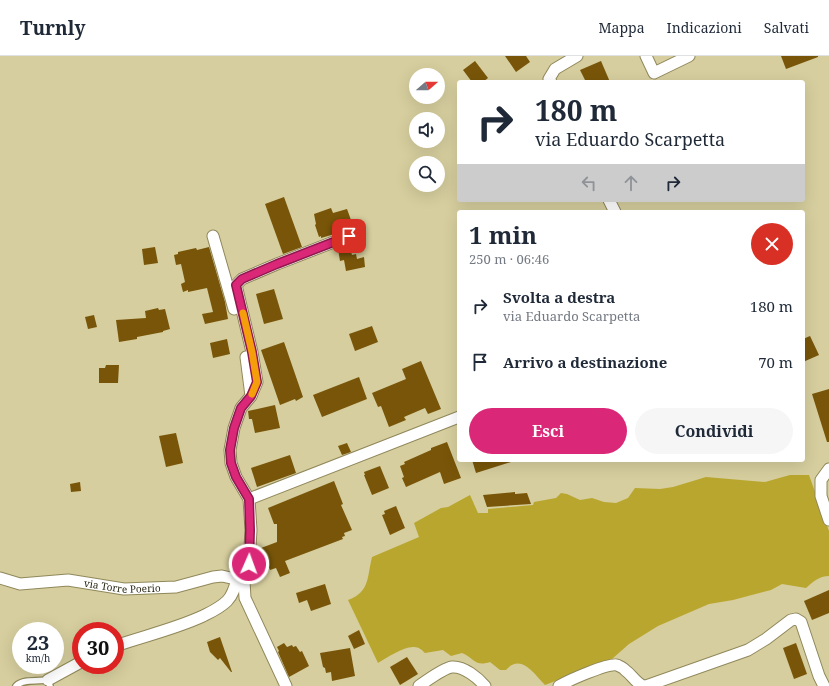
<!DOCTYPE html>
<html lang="it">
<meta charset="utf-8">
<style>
:root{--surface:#fff;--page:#f6f6f7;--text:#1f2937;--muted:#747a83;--line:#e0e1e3;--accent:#db2777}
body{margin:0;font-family:"Noto Serif",serif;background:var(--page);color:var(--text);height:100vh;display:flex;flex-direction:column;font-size:15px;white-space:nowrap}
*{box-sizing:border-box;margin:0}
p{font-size:13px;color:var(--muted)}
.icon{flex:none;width:22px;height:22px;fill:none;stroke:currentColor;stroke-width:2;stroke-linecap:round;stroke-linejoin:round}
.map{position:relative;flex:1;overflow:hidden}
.drawer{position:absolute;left:457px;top:154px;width:348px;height:252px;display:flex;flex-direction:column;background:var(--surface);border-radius:4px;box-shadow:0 4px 16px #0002}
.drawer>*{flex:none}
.top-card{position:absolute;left:457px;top:24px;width:348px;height:122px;border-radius:4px;box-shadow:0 4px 16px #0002;background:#fff;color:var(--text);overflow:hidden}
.needle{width:26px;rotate:70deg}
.buttons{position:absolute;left:409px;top:12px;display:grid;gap:8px}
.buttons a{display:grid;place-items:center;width:36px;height:36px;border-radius:50%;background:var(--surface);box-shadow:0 4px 16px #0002;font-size:20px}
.speed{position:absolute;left:12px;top:566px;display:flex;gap:8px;font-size:20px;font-weight:700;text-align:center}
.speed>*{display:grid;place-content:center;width:52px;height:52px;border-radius:50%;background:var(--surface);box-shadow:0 4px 16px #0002;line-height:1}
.speed small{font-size:10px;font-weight:400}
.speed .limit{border:6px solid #d22;background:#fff;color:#111}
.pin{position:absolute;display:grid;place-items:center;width:34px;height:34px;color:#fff;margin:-17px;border-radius:8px;box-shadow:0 2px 6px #0006}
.me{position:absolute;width:44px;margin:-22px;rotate:2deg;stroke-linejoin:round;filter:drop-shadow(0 0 3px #0008)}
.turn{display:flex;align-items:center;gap:14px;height:84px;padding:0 12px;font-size:18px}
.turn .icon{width:52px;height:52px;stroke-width:2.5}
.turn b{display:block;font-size:28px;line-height:34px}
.lanes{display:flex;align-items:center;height:38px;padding:0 12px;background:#0003;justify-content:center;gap:20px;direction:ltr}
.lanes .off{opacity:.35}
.round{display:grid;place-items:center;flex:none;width:42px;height:42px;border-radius:21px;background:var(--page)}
.summary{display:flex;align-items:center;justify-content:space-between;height:68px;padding:0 12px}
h1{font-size:24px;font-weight:700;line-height:30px}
.action{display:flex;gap:8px;margin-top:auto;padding:8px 12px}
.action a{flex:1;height:46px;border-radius:24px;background:var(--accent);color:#fff;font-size:16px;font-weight:700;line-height:46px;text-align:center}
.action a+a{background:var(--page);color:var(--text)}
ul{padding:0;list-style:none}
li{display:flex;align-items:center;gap:12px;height:56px;padding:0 12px}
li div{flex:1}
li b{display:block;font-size:15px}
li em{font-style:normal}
header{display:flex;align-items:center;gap:24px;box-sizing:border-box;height:56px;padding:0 20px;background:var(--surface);border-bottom:1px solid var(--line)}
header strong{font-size:19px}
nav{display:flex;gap:22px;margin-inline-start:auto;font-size:14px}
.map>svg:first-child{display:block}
.green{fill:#b9a62e}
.building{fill:#785508}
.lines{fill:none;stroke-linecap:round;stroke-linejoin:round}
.service-casing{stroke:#90885b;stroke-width:8}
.minor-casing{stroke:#90885b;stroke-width:13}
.service{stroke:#fff;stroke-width:5.5}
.minor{stroke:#fff;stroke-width:11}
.route-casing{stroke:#8e194d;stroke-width:10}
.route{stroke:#db2777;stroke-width:7}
.slow{stroke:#f59e0b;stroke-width:7}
.labels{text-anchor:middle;stroke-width:4;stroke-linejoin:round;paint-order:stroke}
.street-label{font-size:10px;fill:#2a2714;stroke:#e3dbab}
</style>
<header>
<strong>Turnly</strong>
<nav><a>Mappa</a><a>Indicazioni</a><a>Salvati</a></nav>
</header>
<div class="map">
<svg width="829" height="630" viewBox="0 0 829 630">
<rect width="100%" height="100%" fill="#d6ce9e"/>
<!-- green -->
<path class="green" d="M790 419H809L829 475V520C819 520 813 526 806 532L782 528 771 534 733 544 709 548 658 570 629 588 612 603 545 629C534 618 521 597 506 614H500L490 606C475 611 474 602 462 597L451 600 443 594 425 597C422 594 419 591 414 591 405 590 386 602 378 607L348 544C370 536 367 521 372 501L419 481 414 467 441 452 448 451 470 439 478 457H488V453L533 449 534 446 556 442 561 437 567 438 580 444 592 442 604 446 616 447 628 442 635 432 660 433 673 431 706 421 765 426Z"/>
<!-- building -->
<g class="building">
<polygon points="505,0 526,0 530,6 516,16"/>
<polygon points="781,0 818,0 818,1 786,13"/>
<polygon points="475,5 488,22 483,26 472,26 463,14"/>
<polygon points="601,5 610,26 586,26 580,14"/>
<polygon points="284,141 302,191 283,198 265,148"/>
<polygon points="331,152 333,157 347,153 351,164 337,170 338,177 321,182 321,180 319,181 315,169 316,168 314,158"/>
<polygon points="155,191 158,207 144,209 142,193"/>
<polygon points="209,191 225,246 228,263 205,268 202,258 213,256 207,232 188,236 188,234 183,236 181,228 185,226 181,208 176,209 174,199 178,198 178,196 196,192 197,194"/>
<polygon points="350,191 352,199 356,198 357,203 364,201 365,211 346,215 344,204 340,205 338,193"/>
<polygon points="274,233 283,263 264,268 256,238"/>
<polygon points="158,252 159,254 165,253 170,273 163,275 163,276 137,281 137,283 119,286 116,264 146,262 145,255"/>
<polygon points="94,259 97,271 88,273 85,261"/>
<polygon points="372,270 378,286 355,295 349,278"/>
<polygon points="810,280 819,299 803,306 803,283"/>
<polygon points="227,283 230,298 213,302 210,287"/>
<polygon points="284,286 303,341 296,345 295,343 280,349 261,294"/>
<polygon points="421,305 441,353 428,358 425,352 404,361 406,364 389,371 381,350 378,351 372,337 406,323 402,313"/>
<polygon points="106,309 119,309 118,327 99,327 99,312 105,312"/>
<polygon points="359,321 367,343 322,361 313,339"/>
<polygon points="829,333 829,386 827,386 812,338"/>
<polygon points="275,349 280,372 255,377 252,363 249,363 248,355"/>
<polygon points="176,377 183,407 166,411 159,380"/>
<polygon points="447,386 461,422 444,428 440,416 406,431 402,422 404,421 400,410 405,408 404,406 431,394 431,392"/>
<polygon points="347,387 351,396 342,399 338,390"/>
<polygon points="290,399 296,417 257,431 251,412"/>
<polygon points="472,404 511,404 511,406 476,417"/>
<polygon points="380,410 389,432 372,439 364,419 365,419 364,416"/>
<polygon points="334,425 343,448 341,449 352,474 344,477 345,480 342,481 343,483 285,505 290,517 280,521 276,512 270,514 261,492 277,486 277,468 274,468 268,452"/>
<polygon points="80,426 81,435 71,436 70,428"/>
<polygon points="515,436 515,438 527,437 531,448 487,451 483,439"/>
<polygon points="396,450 405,472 390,479 382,459 385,458 384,455"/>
<polygon points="325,528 331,548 311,555 307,544 299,547 296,537"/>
<polygon points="829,534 829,557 812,564 804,545"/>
<polygon points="359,574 365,588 354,593 348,580"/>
<polygon points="220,581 232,616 231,616 220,602 218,604 210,596 207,586"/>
<polygon points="284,587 287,591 292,589 293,591 296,590 300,596 302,595 309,610 289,621 278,596 279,595 277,591"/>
<polygon points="796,587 807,618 794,623 783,592"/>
<polygon points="350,592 355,620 332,625 331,616 326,617 325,612 323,611 320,597"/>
<polygon points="407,601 418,618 400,629 390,611"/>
</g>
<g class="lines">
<!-- service casing -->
<g class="service-casing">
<path id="service" d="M16 630C23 623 38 625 48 624L50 630"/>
</g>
<!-- minor casing -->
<g class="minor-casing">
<g id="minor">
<polyline points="646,0 654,17 689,0"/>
<polyline points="551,26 549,23 555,13 577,0"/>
<polyline points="609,144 615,156"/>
<polyline points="213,180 234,253"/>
<polyline points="246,301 251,340"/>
<polyline points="829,413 821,424 821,440 829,464"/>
<polyline points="249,443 459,361"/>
<path id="s1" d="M0 522 20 528 68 524 124 533 176 531 213 521 222 520 244 525"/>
<path d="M115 590C144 580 175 573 203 560 211 556 220 552 227 545 233 539 235 531 237 523"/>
<polyline points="48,624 81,606"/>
<polyline points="286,630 245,542 244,525 249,508 251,474 249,443 236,421 231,407 230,394 234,372 241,352 251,340 257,326 252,296 236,229 242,223 277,208 349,180"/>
<path d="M419 630C426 625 444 612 452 611 464 610 478 622 485 630"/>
<path d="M559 630C569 624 608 607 617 609 619 610 624 612 625 614 632 619 635 626 643 630"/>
<polyline points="646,630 748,594 766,583 791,564 796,563 801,566 819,620 824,630"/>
</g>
</g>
<!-- service -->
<use href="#service" class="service"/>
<!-- minor -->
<use href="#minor" class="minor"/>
</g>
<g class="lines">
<!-- route casing -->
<g class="route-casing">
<polyline id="route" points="249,508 250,474 249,443 236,421 231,407 230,394 234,372 241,352 251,340 257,326 252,296 236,229 242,223 277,208 349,180"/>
</g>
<!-- route -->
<use href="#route" class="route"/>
<!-- slow -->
<polyline class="slow" points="243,257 252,296 257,326 252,338"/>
</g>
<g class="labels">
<!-- street labels -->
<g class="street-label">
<text dy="4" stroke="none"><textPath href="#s1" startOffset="124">via Torre Poerio</textPath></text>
</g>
</g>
</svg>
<div class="buttons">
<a><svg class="needle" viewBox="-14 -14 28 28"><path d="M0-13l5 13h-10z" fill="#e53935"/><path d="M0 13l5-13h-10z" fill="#747a83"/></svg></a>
<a><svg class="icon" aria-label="sound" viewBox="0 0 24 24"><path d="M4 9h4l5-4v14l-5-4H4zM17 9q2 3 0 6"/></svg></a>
<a><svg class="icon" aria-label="search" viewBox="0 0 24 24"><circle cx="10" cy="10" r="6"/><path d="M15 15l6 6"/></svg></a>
</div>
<div class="speed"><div>23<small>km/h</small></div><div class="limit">30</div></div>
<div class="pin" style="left:349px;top:180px;background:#d93025"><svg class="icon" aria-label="arrive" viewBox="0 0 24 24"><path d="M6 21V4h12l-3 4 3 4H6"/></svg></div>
<svg class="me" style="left:249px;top:508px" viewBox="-20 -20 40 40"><circle r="17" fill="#db2777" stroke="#fff" stroke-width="3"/><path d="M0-11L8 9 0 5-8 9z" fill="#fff"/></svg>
<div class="top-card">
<div class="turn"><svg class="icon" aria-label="right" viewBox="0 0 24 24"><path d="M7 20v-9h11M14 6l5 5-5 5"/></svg><div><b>180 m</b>via Eduardo Scarpetta</div></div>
<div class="lanes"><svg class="icon off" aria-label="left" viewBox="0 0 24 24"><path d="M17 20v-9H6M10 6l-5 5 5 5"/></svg><svg class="icon off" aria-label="ahead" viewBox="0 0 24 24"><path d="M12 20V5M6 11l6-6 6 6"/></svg><svg class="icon" aria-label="right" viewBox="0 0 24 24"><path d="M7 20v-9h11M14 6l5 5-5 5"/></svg></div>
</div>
<section class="drawer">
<div class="summary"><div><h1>1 min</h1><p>250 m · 06:46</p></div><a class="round" style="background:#d93025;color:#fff"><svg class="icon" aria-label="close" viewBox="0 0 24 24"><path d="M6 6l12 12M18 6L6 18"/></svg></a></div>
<ul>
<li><svg class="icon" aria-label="right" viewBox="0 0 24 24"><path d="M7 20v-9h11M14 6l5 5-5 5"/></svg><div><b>Svolta a destra</b><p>via Eduardo Scarpetta</p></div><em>180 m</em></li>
<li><svg class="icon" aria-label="arrive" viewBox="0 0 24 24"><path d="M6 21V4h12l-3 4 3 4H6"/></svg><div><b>Arrivo a destinazione</b></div><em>70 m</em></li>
</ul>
<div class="action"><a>Esci</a><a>Condividi</a></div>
</section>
</div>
